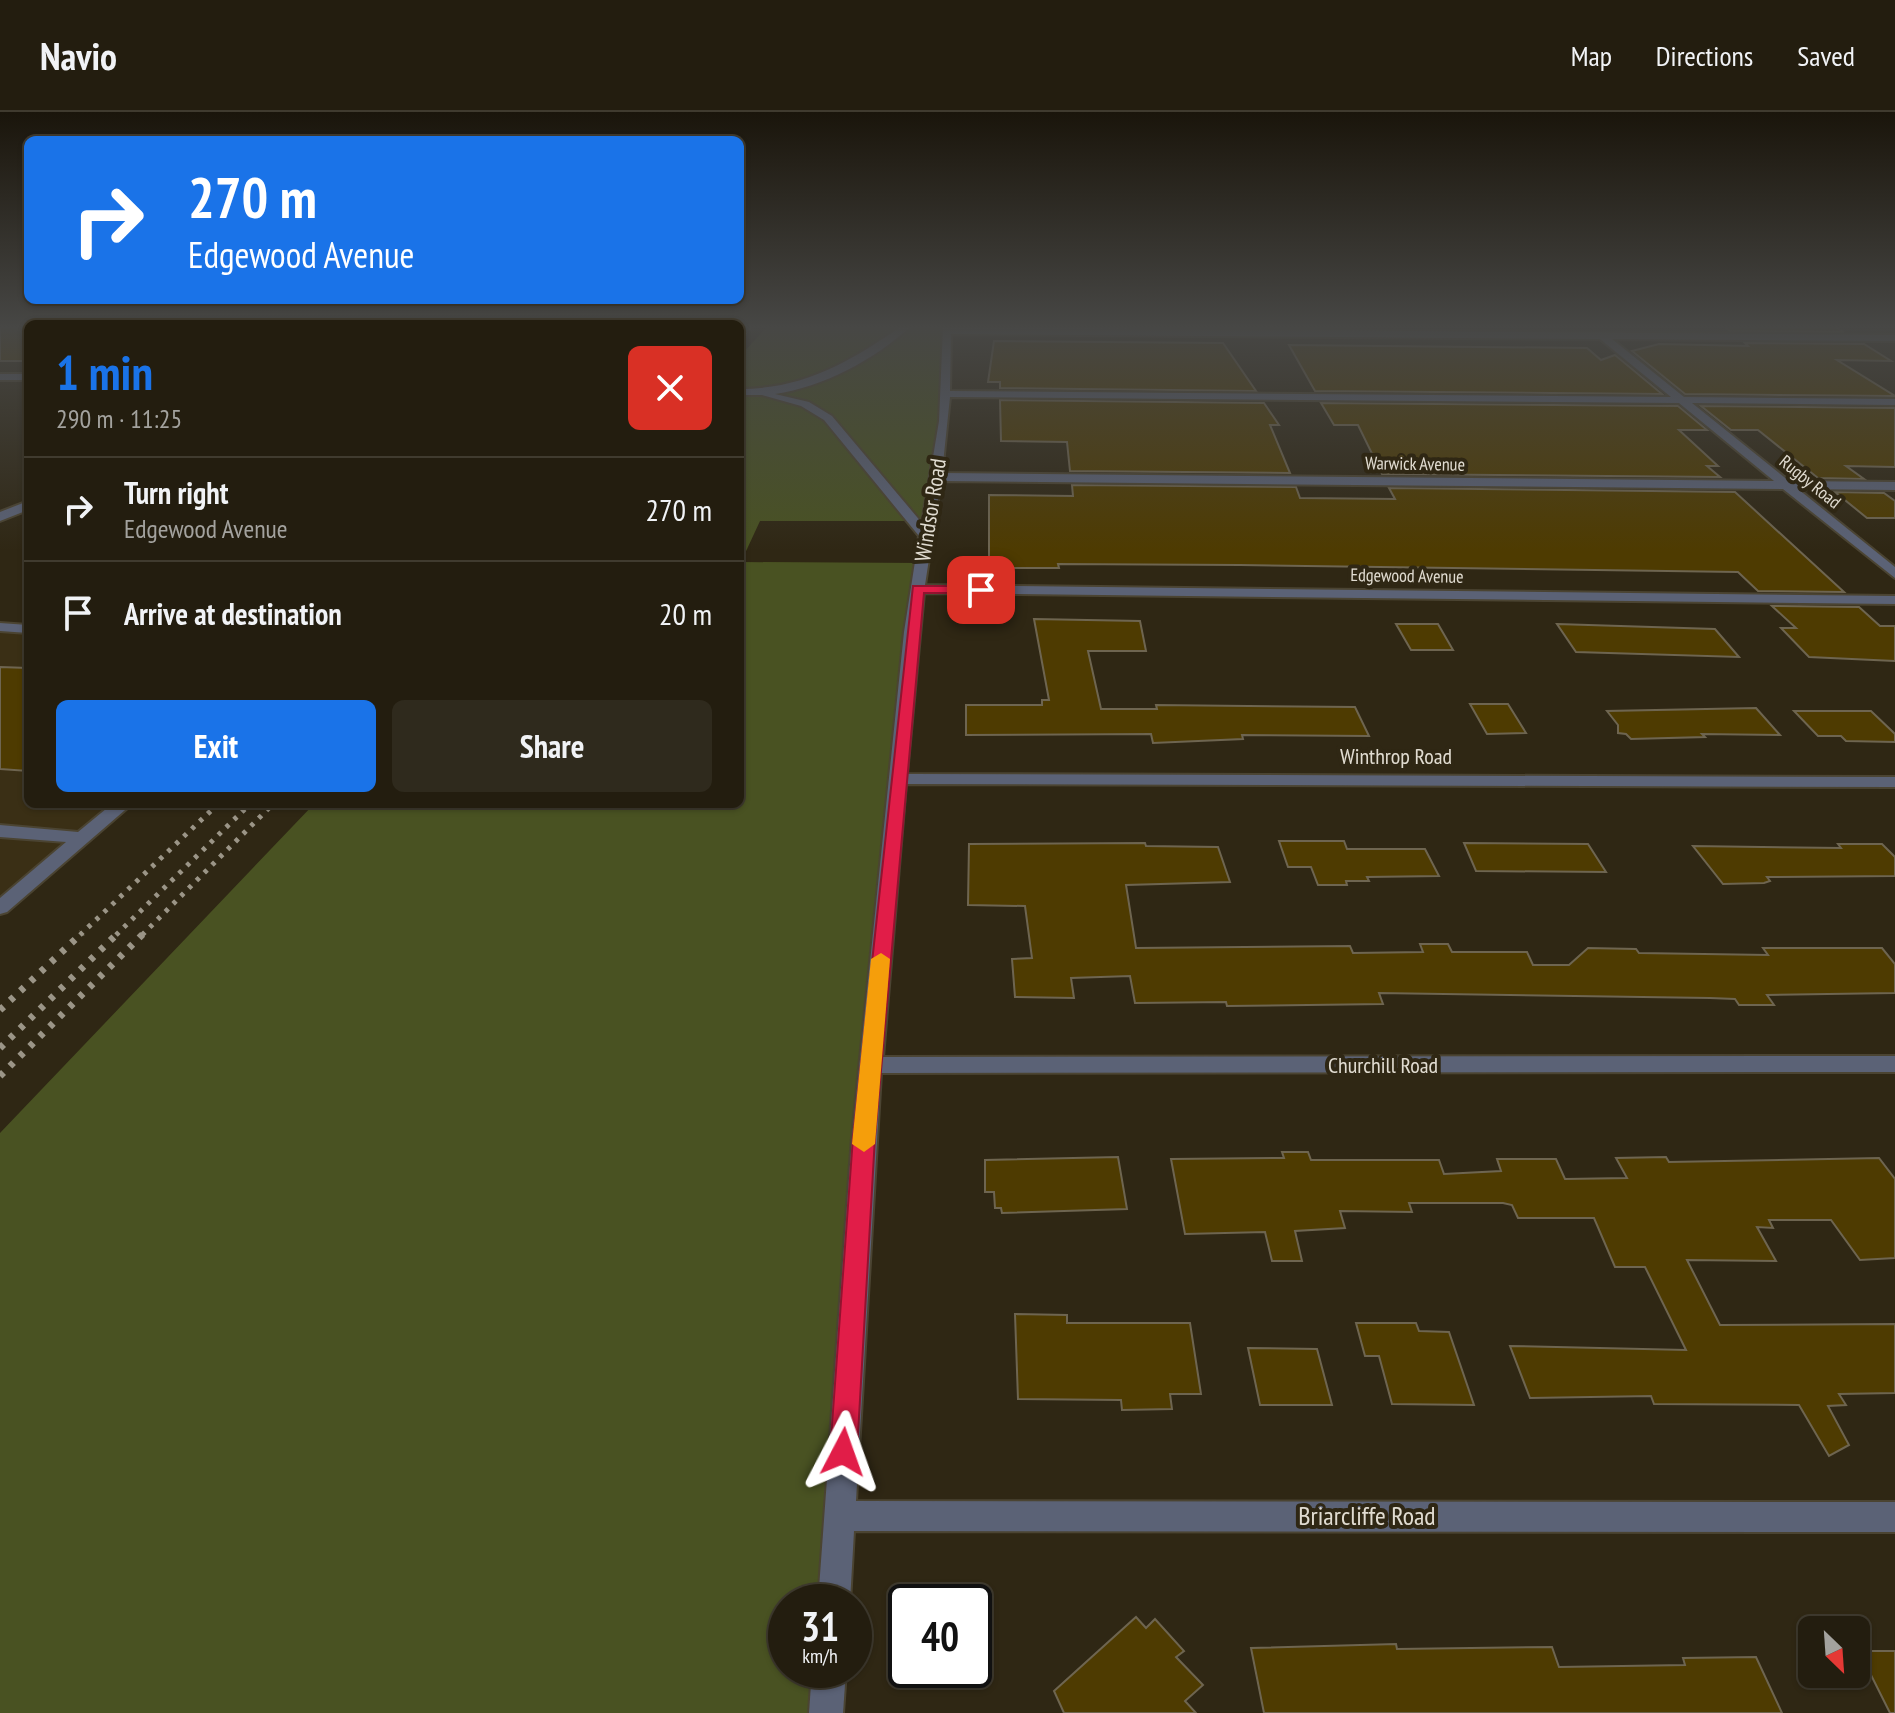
<!DOCTYPE html>
<meta charset="utf-8">
<style>
:root{--surface:#231d0f;--page:#2f2a1d;--text:#f1f3f6;--muted:#a3a29e;--line:#403b2f;--accent:#1a73e8}
body{margin:0;font-family:"PT Sans Narrow",sans-serif;background:var(--page);color:var(--text);height:100vh;display:flex;flex-direction:column;font-size:30px;white-space:nowrap}
*{box-sizing:border-box;margin:0}
p{font-size:26px;color:var(--muted)}
.icon{flex:none;width:44px;height:44px;fill:none;stroke:currentColor;stroke-width:2;stroke-linecap:round;stroke-linejoin:round}
.map{position:relative;flex:1;overflow:hidden}
.drawer{position:absolute;left:24px;top:208px;width:720px;height:488px;display:flex;flex-direction:column;background:var(--surface);border-radius:12px;box-shadow:0 2px 6px #0004,0 0 0 2px var(--line)}
.drawer>*{flex:none}
.top-card{position:absolute;left:24px;top:24px;width:720px;height:168px;border-radius:12px;box-shadow:0 2px 6px #0004,0 0 0 2px var(--line);background:#1a73e8;color:#fff;overflow:hidden}
.needle{width:52px;rotate:155deg}
.buttons{position:absolute;left:1798px;top:1504px;display:grid;gap:16px}
.buttons a{display:grid;place-items:center;width:72px;height:72px;border-radius:12px;background:var(--surface);box-shadow:0 2px 6px #0004,0 0 0 2px var(--line);font-size:40px}
.speed{position:absolute;left:768px;top:1472px;display:flex;gap:16px;font-size:40px;font-weight:700;text-align:center}
.speed>*{display:grid;place-content:center;width:104px;height:104px;border-radius:50%;background:var(--surface);box-shadow:0 2px 6px #0004,0 0 0 2px var(--line);line-height:1}
.speed small{font-size:20px;font-weight:400}
.speed .limit{border:4px solid #111;border-radius:12px;background:#fff;color:#111}
.pin{position:absolute;display:grid;place-items:center;width:68px;height:68px;color:#fff;margin:-34px;border-radius:16px;box-shadow:0 4px 12px #0006}
.me{position:absolute;width:88px;margin:-44px;rotate:4deg;stroke-linejoin:round;filter:drop-shadow(0 0 6px #0008)}
.turn{display:flex;align-items:center;gap:28px;height:168px;padding:0 32px;font-size:36px}
.turn .icon{width:104px;height:104px;stroke-width:2.5}
.turn b{display:block;font-size:56px;line-height:68px}
.round{display:grid;place-items:center;flex:none;width:84px;height:84px;border-radius:12px;background:var(--page)}
.headline{display:flex;align-items:center;justify-content:space-between;height:136px;padding:0 32px}
h1{font-size:48px;font-weight:700;line-height:60px;color:var(--accent)}
.cta{display:flex;gap:16px;margin-top:auto;padding:16px 32px}
.cta a{flex:1;height:92px;border-radius:12px;background:var(--accent);color:#fff;font-size:32px;font-weight:700;line-height:92px;text-align:center}
.cta a+a{background:var(--page);color:var(--text)}
ul{padding:0;list-style:none}
li{display:flex;align-items:center;gap:24px;height:104px;padding:0 32px;border-top:2px solid var(--line)}
li div{flex:1}
li b{display:block;font-size:30px}
li em{font-style:normal}
header{display:flex;align-items:center;gap:48px;box-sizing:border-box;height:112px;padding:0 40px;background:var(--surface);border-bottom:2px solid var(--line)}
header strong{font-size:38px}
nav{display:flex;gap:44px;margin-inline-start:auto;font-size:28px}
.map>svg:first-child{display:block}
.built{fill:#3a2f15}
.green{fill:#495222}
.building{fill:#4e3b01;stroke:#6e6550;stroke-width:2}
.lines{fill:none;stroke-linecap:round;stroke-linejoin:round}
.minor-casing{stroke:#4b4432;stroke-width:4}
.minor{fill:#5b6276;fill-rule:evenodd}
.rail-far2{stroke:#9b9587;stroke-width:3;stroke-dasharray:2 4;stroke-linecap:butt}
.rail-far1{stroke:#9b9587;stroke-width:5;stroke-dasharray:4 7;stroke-linecap:butt}
.rail{stroke:#9b9587;stroke-width:7;stroke-dasharray:5 9;stroke-linecap:butt}
.route{fill:#e11d48;stroke:#92132f;stroke-width:2}
.slow{fill:#f59e0b}
.labels{text-anchor:middle;stroke-width:8;stroke-linejoin:round;paint-order:stroke}
.far-street-label{font-size:18px;fill:#e1dcd1;stroke:#2f2714}
.street-label{font-size:22px;fill:#e1dcd1;stroke:#2f2714}
.near-street-label{font-size:26px;fill:#e1dcd1;stroke:#2f2714}
</style>
<header>
<strong>Navio</strong>
<nav><a>Map</a><a>Directions</a><a>Saved</a></nav>
</header>
<div class="map">
<svg width="1895" height="1601" viewBox="0 0 1895 1601">
<rect width="100%" height="100%" fill="#2f2714"/>
<!-- built -->
<polygon class="built" points="0,515 28,517 28,692 123,692 0,796"/>
<!-- green -->
<polygon class="green" points="767,215 947,215 944,309 926,424 914,409 760,409 741,450 922,451 834,1490 786,1490 786,1558 829,1558 826,1601 0,1601 0,1021 314,692 740,692 740,244"/>
<!-- building -->
<g class="building">
<rect x="0" y="215" width="28" height="34"/>
<polygon points="1725,215 1835,215 1844,220 1730,219"/>
<polygon points="994,229 1223,231 1256,279 1000,276 1000,270 988,270"/>
<polygon points="1745,231 1864,232 1891,249 1837,248 1895,284 1685,282 1632,239 1659,232 1748,234"/>
<polygon points="1289,233 1587,236 1601,248 1615,243 1662,282 1315,279"/>
<polygon points="1000,288 1264,291 1279,313 1270,313 1290,361 1070,359 1067,330 1001,329"/>
<polygon points="1321,291 1678,294 1707,318 1679,318 1718,354 1707,354 1720,365 1382,362 1358,313 1334,313"/>
<polygon points="1701,294 1895,296 1895,355 1846,354 1864,367 1818,366 1758,318 1731,318"/>
<polygon points="1072,373 1296,375 1300,386 1395,387 1389,376 1735,380 1844,480 1758,479 1738,460 1240,453 1058,452 1059,456 989,456 989,383 1073,384"/>
<polygon points="1835,380 1884,381 1895,389 1895,406 1867,406"/>
<polygon points="1772,494 1859,495 1880,514 1895,514 1895,549 1809,545 1781,516 1796,516"/>
<polygon points="1034,507 1140,509 1146,539 1088,539 1101,597 1157,597 1156,593 1355,595 1369,624 1242,623 1243,627 1153,631 1151,622 966,623 966,593 1042,593 1042,588 1049,588"/>
<polygon points="1396,512 1438,512 1453,538 1411,538"/>
<polygon points="1557,512 1715,517 1739,545 1576,540"/>
<polygon points="0,555 28,556 28,659 0,657"/>
<polygon points="1470,592 1508,592 1526,621 1487,622"/>
<polygon points="1756,596 1780,623 1702,622 1705,625 1631,627 1626,622 1618,621 1618,613 1607,599"/>
<polygon points="1794,599 1871,599 1895,622 1895,630 1846,629 1841,624 1818,624"/>
<polygon points="1279,729 1344,729 1347,737 1425,737 1439,764 1367,765 1369,769 1346,769 1347,773 1318,773 1311,755 1288,755"/>
<polygon points="1145,731 1146,734 1218,735 1230,770 1126,773 1136,836 1350,834 1353,841 1423,840 1420,832 1448,832 1452,840 1527,840 1533,853 1569,853 1588,836 1636,837 1639,841 1768,843 1763,836 1882,836 1895,852 1895,881 1767,883 1774,893 1739,893 1735,887 1710,886 1379,881 1383,892 1227,894 1226,890 1135,891 1130,864 1071,866 1074,886 1015,885 1012,847 1032,846 1025,794 968,793 969,732"/>
<polygon points="1464,731 1588,732 1606,760 1476,759"/>
<polygon points="1838,732 1882,732 1895,745 1895,764 1767,765 1770,769 1764,771 1723,772 1693,734 1841,736"/>
<polygon points="1282,1040 1308,1040 1311,1048 1439,1048 1444,1062 1501,1059 1497,1047 1556,1047 1565,1067 1627,1066 1616,1046 1666,1045 1669,1050 1879,1046 1895,1067 1895,1146 1860,1148 1831,1108 1769,1108 1773,1116 1757,1115 1776,1149 1687,1148 1720,1213 1895,1212 1895,1281 1839,1282 1846,1293 1828,1294 1849,1333 1829,1344 1799,1293 1654,1292 1651,1284 1530,1286 1510,1234 1686,1238 1645,1155 1615,1155 1594,1106 1518,1106 1512,1093 1503,1091 1409,1091 1412,1100 1340,1099 1345,1116 1295,1119 1302,1149 1272,1149 1265,1120 1185,1122 1171,1047 1284,1046"/>
<polygon points="1118,1045 1127,1097 1002,1101 1001,1096 995,1096 994,1080 985,1080 985,1048"/>
<polygon points="1015,1202 1067,1203 1067,1211 1190,1211 1201,1282 1170,1282 1172,1297 1122,1298 1121,1288 1018,1287"/>
<polygon points="1356,1211 1416,1211 1419,1219 1449,1220 1474,1293 1392,1292 1379,1244 1365,1244"/>
<polygon points="1248,1236 1317,1237 1332,1293 1260,1293"/>
<polygon points="1136,1505 1146,1516 1155,1507 1184,1539 1176,1545 1203,1573 1185,1589 1196,1601 1064,1601 1054,1579"/>
<polygon points="1396,1532 1397,1537 1552,1535 1559,1555 1685,1553 1683,1546 1756,1545 1782,1601 1264,1601 1251,1536"/>
<polygon points="1859,1539 1895,1539 1895,1601 1890,1601"/>
</g>
<g class="lines">
<!-- minor casing -->
<g class="minor-casing">
<g id="minor">
<path d="M900 215H910C874 248 823 275 775 282L809 290 832 304 922 411 939 309 943 215 1895 223V229L1612 227 1684 285 1895 287V293L1692 291 1789 369 1895 370V378L1798 377 1895 455V466L1783 377 941 369 925 473 1895 484V492L924 481 907 662 1895 665V675L906 672 883 945 1895 944V960L881 961 856 1389 1895 1390V1420L854 1419 850 1490H818L852 1025 904 520 919 424 824 308 801 294 762 283H740V277C803 277 850 250 900 215ZM951 222 1600 227 1671 285 950 279ZM950 285 1679 291 1774 369 942 361Z"/>
<rect x="0" y="262" width="28" height="6"/>
<polygon points="28,389 28,398 0,409 0,400"/>
<polygon points="0,511 28,513 28,521 0,519"/>
<polygon points="112,692 132,692 7,800 0,802 0,786 66,730 0,725 0,713 78,720"/>
<polygon points="812,1558 846,1558 843,1601 809,1601"/>
</g>
</g>
<!-- minor -->
<use href="#minor" class="minor"/>
<!-- rail-far2 -->
<polyline class="rail-far2" points="740,226 751,215"/>
<!-- rail-far1 -->
<g class="rail-far1">
<polyline points="80,823 218,692"/>
<polyline points="116,823 250,692"/>
<polyline points="142,823 273,692"/>
</g>
<!-- rail -->
<g class="rail">
<polyline points="0,898 82,821"/>
<polyline points="0,936 118,821"/>
<polyline points="0,964 144,821"/>
</g>
</g>
<!-- sky -->
<linearGradient id="sky" x2="0" y2="1"><stop stop-color="#1a150b"/><stop offset="0.49" stop-color="#474745"/><stop offset="1" stop-color="#474745" stop-opacity="0"/></linearGradient>
<rect width="1895" height="439" fill="url(#sky)"/>
<!-- route -->
<polygon class="route" points="913,474 981,474 987,478 981,481 924,481 875,1025 857,1340 853,1349 843,1353 834,1349 830,1340 853,1025"/>
<!-- slow -->
<polygon class="slow" points="881,841 890,847 875,1032 864,1040 852,1032 871,847"/>
<g class="labels">
<!-- far-street labels -->
<g class="far-street-label">
<text transform="translate(1415 352) rotate(1)" y="6">Warwick Avenue</text>
<text transform="translate(1810 370) rotate(39)" y="6">Rugby Road</text>
<text transform="translate(1407 464) rotate(1)" y="6">Edgewood Avenue</text>
</g>
<!-- street labels -->
<g class="street-label">
<text transform="translate(930 398) rotate(-81)" y="8">Windsor Road</text>
<text x="1396" y="652">Winthrop Road</text>
<text x="1383" y="961">Churchill Road</text>
</g>
<!-- near-street labels -->
<g class="near-street-label">
<text x="1367" y="1413">Briarcliffe Road</text>
</g>
</g>
</svg>
<div class="buttons">
<a><svg class="needle" viewBox="-14 -14 28 28"><path d="M0-13l5 13h-10z" fill="#e53935"/><path d="M0 13l5-13h-10z" fill="#a3a29e"/></svg></a>
</div>
<div class="speed"><div>31<small>km/h</small></div><div class="limit">40</div></div>
<div class="pin" style="left:981px;top:478px;background:#d93025"><svg class="icon" aria-label="arrive" viewBox="0 0 24 24"><path d="M6 21V4h12l-3 4 3 4H6"/></svg></div>
<svg class="me" style="left:843px;top:1340px" viewBox="-20 -20 40 40"><path d="M0-17L14 15 0 8-14 15z" fill="#e11d48" stroke="#fff" stroke-width="4"/></svg>
<div class="top-card">
<div class="turn"><svg class="icon" aria-label="right" viewBox="0 0 24 24"><path d="M7 20v-9h11M14 6l5 5-5 5"/></svg><div><b>270 m</b>Edgewood Avenue</div></div>
</div>
<section class="drawer">
<div class="headline"><div><h1>1 min</h1><p>290 m · 11:25</p></div><a class="round" style="background:#d93025;color:#fff"><svg class="icon" aria-label="close" viewBox="0 0 24 24"><path d="M6 6l12 12M18 6L6 18"/></svg></a></div>
<ul>
<li><svg class="icon" aria-label="right" viewBox="0 0 24 24"><path d="M7 20v-9h11M14 6l5 5-5 5"/></svg><div><b>Turn right</b><p>Edgewood Avenue</p></div><em>270 m</em></li>
<li><svg class="icon" aria-label="arrive" viewBox="0 0 24 24"><path d="M6 21V4h12l-3 4 3 4H6"/></svg><div><b>Arrive at destination</b></div><em>20 m</em></li>
</ul>
<div class="cta"><a>Exit</a><a>Share</a></div>
</section>
</div>
